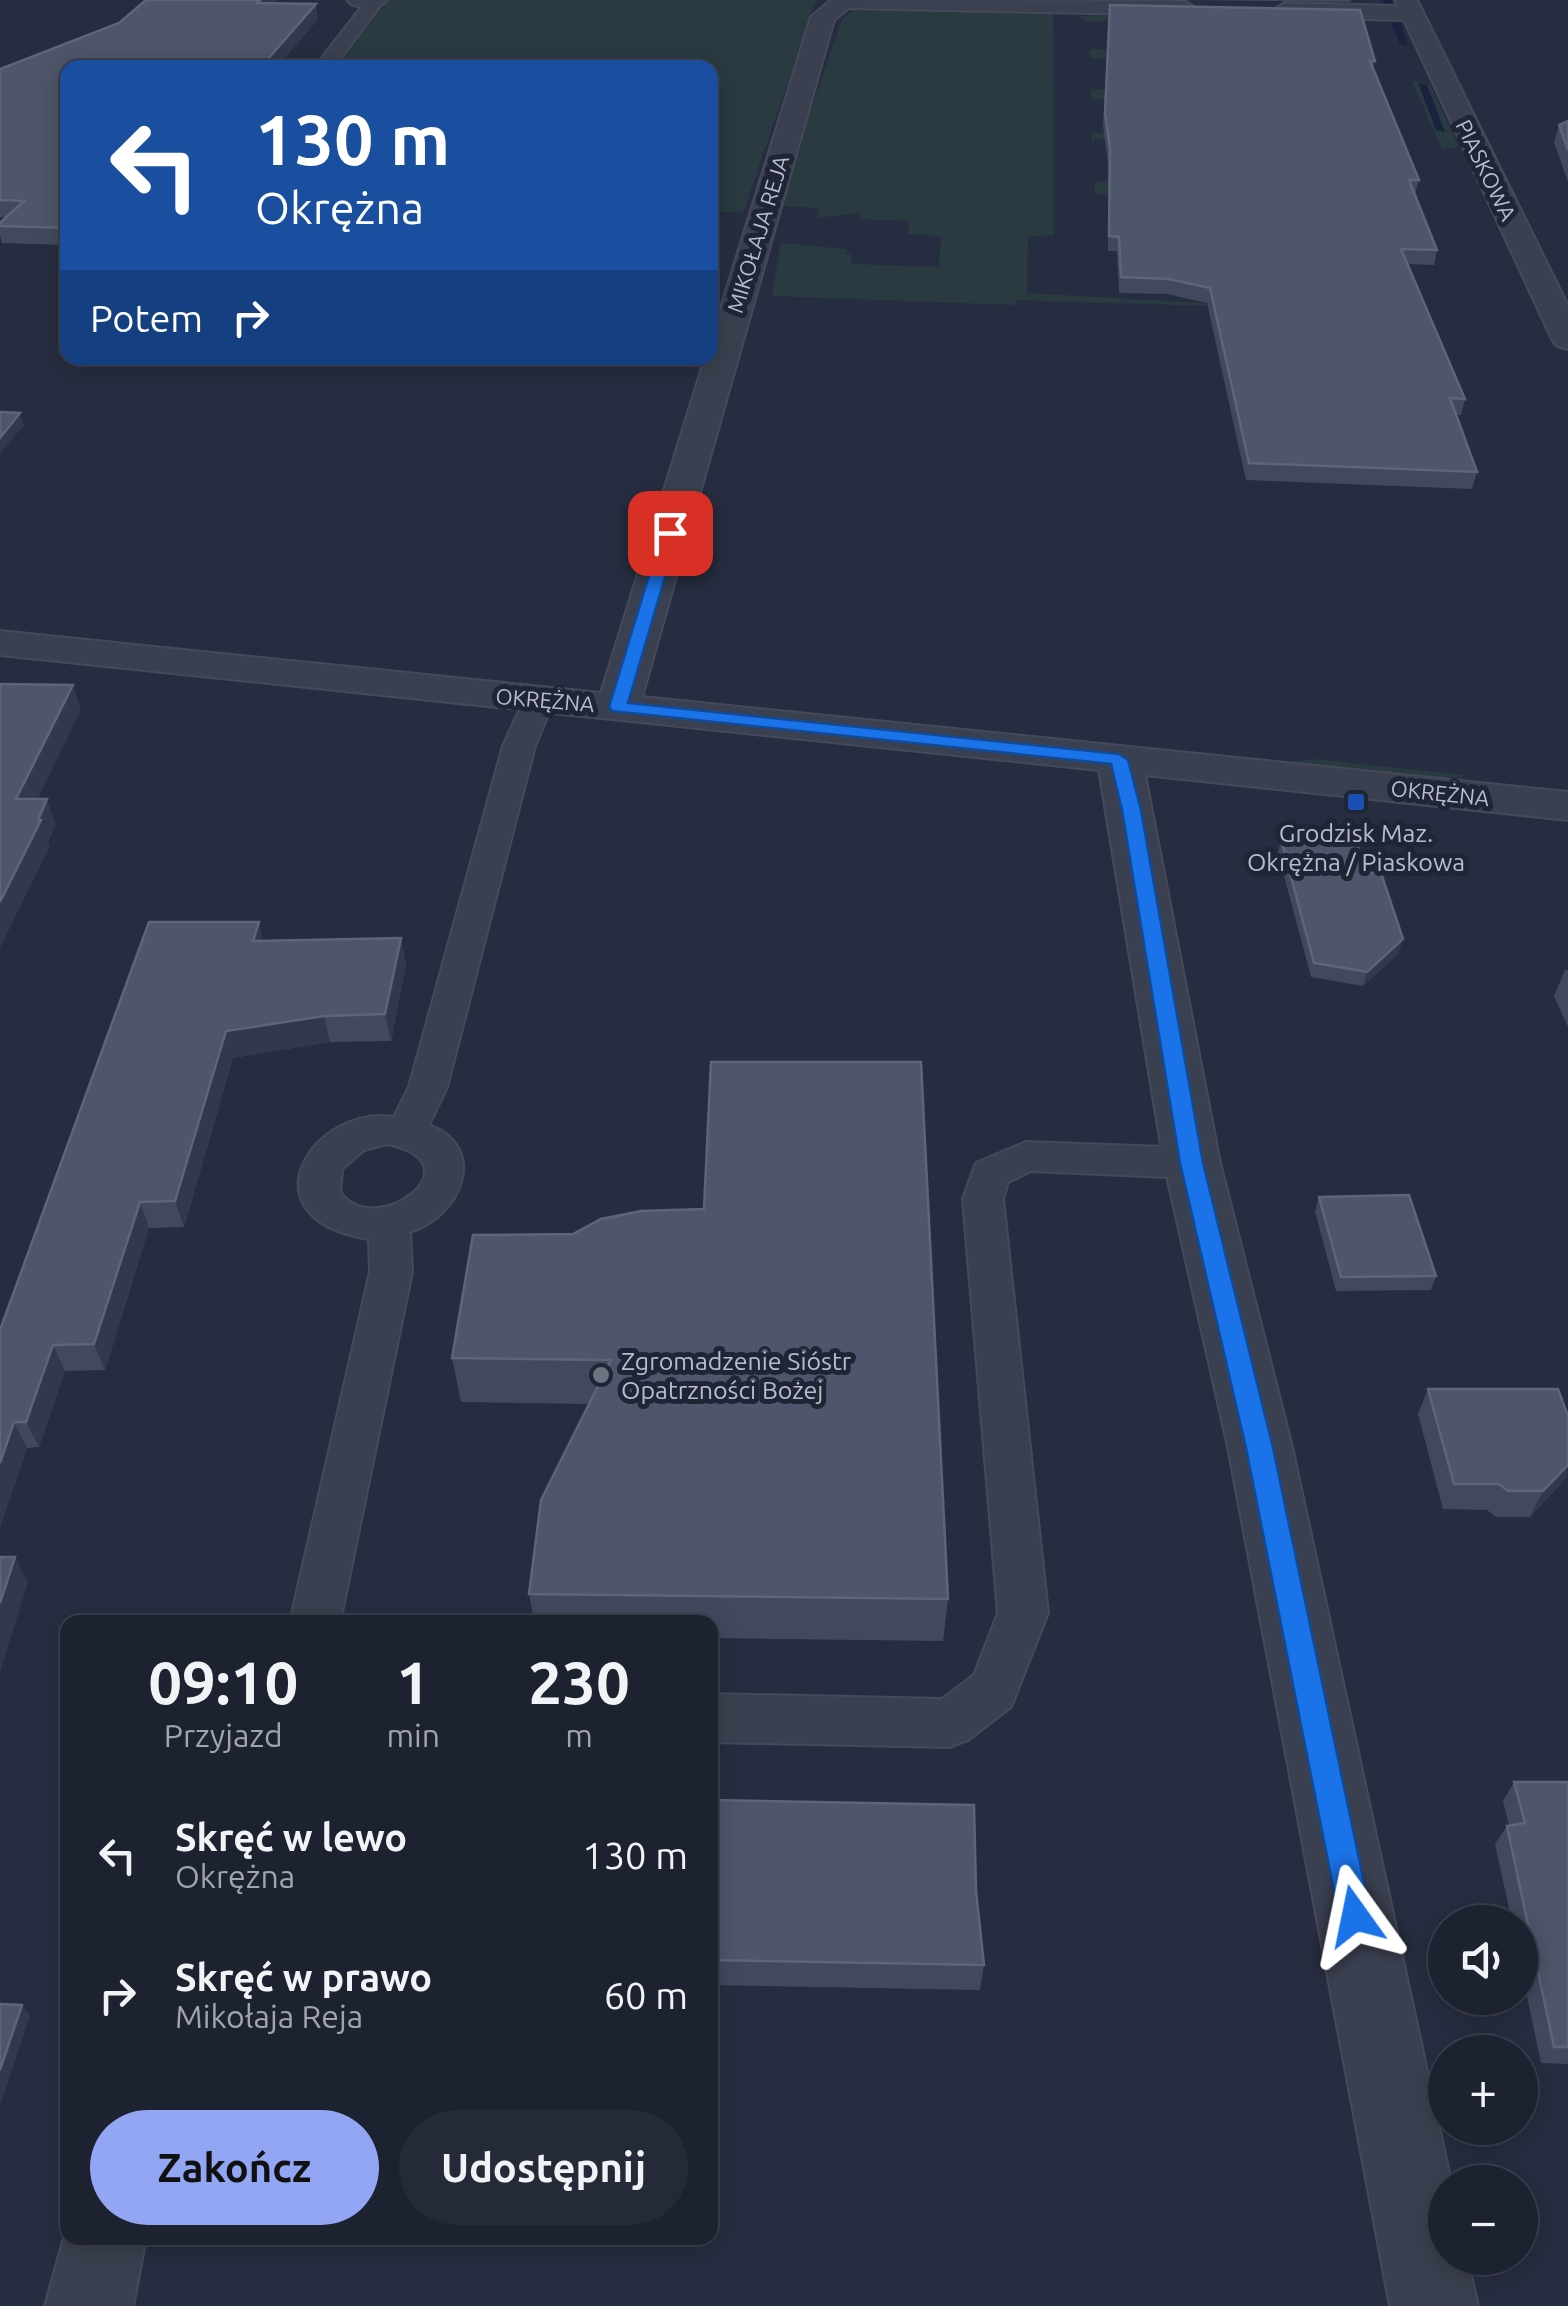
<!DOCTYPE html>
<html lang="pl">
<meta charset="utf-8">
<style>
:root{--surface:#1d2230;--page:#252a38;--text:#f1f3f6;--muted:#a0a4ab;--line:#3b3f4c;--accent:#93a6f4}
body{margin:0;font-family:Ubuntu,sans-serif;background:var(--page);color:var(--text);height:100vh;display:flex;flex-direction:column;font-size:38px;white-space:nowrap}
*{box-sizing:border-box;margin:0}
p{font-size:32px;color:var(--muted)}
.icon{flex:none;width:55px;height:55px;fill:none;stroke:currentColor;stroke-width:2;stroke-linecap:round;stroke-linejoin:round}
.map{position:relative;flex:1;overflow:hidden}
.panel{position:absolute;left:60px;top:1615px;width:658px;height:630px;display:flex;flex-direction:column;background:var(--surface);border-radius:20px;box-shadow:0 5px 25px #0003,0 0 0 2px var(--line)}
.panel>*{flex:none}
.hud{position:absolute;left:60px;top:60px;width:658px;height:305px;border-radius:20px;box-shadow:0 5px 25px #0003,0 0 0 2px var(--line);background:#1a4fa0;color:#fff;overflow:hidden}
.tools{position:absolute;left:1428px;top:1905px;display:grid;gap:20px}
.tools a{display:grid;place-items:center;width:110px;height:110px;border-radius:50%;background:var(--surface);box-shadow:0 5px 25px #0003,0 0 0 2px var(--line);font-size:50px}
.pin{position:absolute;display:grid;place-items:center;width:85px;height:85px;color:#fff;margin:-42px;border-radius:20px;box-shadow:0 5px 15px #0006}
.me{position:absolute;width:110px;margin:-55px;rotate:348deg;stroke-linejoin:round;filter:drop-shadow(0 0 8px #0008)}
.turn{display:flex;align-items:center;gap:35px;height:210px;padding:0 30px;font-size:45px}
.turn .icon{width:130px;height:130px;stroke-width:2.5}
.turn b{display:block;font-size:70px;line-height:85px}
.then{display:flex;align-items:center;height:95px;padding:0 30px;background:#0003;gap:20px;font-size:38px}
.eta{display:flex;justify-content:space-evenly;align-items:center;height:170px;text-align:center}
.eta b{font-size:60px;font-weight:600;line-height:70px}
.button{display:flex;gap:20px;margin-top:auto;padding:20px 30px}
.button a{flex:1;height:115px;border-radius:60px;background:var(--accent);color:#111;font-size:40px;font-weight:600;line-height:115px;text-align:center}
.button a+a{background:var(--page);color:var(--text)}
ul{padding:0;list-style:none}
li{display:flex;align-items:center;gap:30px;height:140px;padding:0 30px}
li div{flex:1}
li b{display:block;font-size:38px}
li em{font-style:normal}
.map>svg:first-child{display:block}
.green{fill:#293a41}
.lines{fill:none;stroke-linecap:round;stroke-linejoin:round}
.stream{fill:#1a223e;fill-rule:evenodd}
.service-casing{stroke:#45495a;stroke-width:4}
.minor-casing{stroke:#45495a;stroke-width:4}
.service{fill:#3b4050;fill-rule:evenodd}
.minor{fill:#3b4050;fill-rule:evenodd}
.wall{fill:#42495e}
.shaded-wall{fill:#32384d}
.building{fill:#4f556a;stroke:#5f6579;stroke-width:2.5}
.route{fill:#1a73e8;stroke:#114b97;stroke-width:2.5}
.transit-dot{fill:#1a4fb4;stroke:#202536;stroke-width:4}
.worship-dot{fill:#6b7280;stroke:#202536;stroke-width:4}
.labels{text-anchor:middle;stroke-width:10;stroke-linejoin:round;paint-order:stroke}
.far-street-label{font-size:22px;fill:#b8bccb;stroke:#202536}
.poi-label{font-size:25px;fill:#b8bccb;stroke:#202536}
</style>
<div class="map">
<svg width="1568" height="2306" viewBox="0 0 1568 2306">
<rect width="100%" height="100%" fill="#272d40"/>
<!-- green -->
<g class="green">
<polygon points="386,0 816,0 743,213 710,211 710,68 333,68"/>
<polygon points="878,6 1050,12 1053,15 1054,235 1028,236 1027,293 1220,304 1176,197 1095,194 1095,181 1176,184 1152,141 1095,139 1092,144 1092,133 1142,134 1164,102 1092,99 1091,89 1164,91 1159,60 1090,58 1090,49 1159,51 1155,23 1087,21 1076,16 1261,16 1337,310 1016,300 1015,305 772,296 781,243 847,249 847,254 852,255 851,264 939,267 941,236 908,234 909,221 860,219 860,213 817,218 820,208 778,206 842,19 856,9"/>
<polygon points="1412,81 1430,84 1459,147 1442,149"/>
<polygon points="1313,759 1464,775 1460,780 1287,763"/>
</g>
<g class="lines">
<!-- stream -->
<g class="stream">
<polygon points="1382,0 1392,0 1395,5 1387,7"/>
<polygon points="1396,19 1401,22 1408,46 1400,44 1391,22"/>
<polygon points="1418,83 1427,85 1445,132 1436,130"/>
</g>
<!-- service casing -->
<g class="service-casing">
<g id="service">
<polygon points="367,0 384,0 333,68 314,68"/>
<path d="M539 691 550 693 554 700 535 746 447 1087 429 1125C490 1148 460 1217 410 1232L412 1272 340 1622H290L370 1272 369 1239C240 1219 313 1104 394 1117L409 1087 503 746 524 700 528 693ZM387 1144C481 1163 375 1242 340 1192L342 1169 364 1150Z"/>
<polygon points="1026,1142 1192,1148 1206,1153 1212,1163 1206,1173 1192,1178 1031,1171 1008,1182 1003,1199 1048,1613 1011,1707 968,1740 950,1747 710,1742 710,1694 942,1699 974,1675 998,1613 963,1199 976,1163"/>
</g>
</g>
<!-- minor casing -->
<g class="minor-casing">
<g id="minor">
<path d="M347 0H387C379 10 355 10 347 0Z"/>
<polygon points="831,0 1184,1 1196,8 1184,15 849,8 834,20 642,697 1568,792 1568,820 1145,775 1220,1163 1292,1447 1451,2182 1445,2182 1445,2258 1467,2258 1478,2306 1390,2306 1228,1447 1164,1163 1099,770 0,655 0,631 601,693 705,358 710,358 710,343 811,17"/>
<polygon points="1395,0 1417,0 1568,306 1568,349 1557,346 1552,339 1404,20 1285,17 1273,10 1285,3 1397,6"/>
<polygon points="68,2223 68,2238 146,2238 133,2306 45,2306"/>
</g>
</g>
<!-- service -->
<use href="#service" class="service"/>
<!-- minor -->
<use href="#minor" class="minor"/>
</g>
<!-- wall -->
<g class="wall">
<polygon points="146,0 277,0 274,3 318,19 276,68 68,68 68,245 2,243 0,236 0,223 7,217 0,217 0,69 119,23"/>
<polygon points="1185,0 1351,0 1351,2"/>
<polygon points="1110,5 1375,61 1373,68 1419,180 1415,194 1437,250 1434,265 1408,264 1465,399 1461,415 1456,415 1477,472 1472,489 1246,480 1207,303 1167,294 1119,293 1117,251 1108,251 1108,163 1103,126"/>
<polygon points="1568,121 1568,182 1554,142 1559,125"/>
<polygon points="1281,839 1366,873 1399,953 1363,986 1311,977 1278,853"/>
<polygon points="259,922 263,941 401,938 406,965 391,1041 330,1042 233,1058 184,1227 149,1228 105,1370 65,1371 39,1447 27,1448 0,1527 0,1330"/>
<polygon points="1565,970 1568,970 1568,1027 1554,996"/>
<polygon points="1319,1197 1436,1276 1431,1290 1336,1291 1315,1211"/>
<polygon points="473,1235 948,1599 943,1641 710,1638 710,1622 534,1622 529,1594 589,1404 461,1402 452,1358"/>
<polygon points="1428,1389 1567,1477 1530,1517 1496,1517 1487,1510 1443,1509 1418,1414"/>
<polygon points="1514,1782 1568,1782 1568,2064 1541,2063 1520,1963 1520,1922 1512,1922 1495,1844 1507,1826 1509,1825 1503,1801"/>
<polygon points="710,1800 976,1891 984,1965 980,1990 710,1985"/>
</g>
<!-- shaded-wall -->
<g class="shaded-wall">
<polygon points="260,0 277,0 260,18 257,3"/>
<polygon points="316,4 318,19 276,68 260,68"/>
<polygon points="20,413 24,425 0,454 0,438"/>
<polygon points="73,685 81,710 25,825 16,799"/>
<polygon points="47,799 56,825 48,842 50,846 0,948 0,902"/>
<polygon points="259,922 265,948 253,941"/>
<polygon points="401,938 406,965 391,1041 385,1014"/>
<polygon points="1403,939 1399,953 1363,986 1367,972"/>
<polygon points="324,1016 330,1042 233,1058 184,1227 175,1201 226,1031"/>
<polygon points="140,1202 149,1228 105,1370 94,1344"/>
<polygon points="53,1345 65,1371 39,1447 26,1422"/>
<polygon points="14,1422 27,1448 0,1527 0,1463"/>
<polygon points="1568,1465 1567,1477 1530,1517 1543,1491"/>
<polygon points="15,1557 28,1582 0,1672 0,1603"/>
<polygon points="22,2005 30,2016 0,2106 0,2070"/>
</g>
<!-- building -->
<g class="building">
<polygon points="146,0 260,0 257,3 316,4 260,68 68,68 68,228 0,226 0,223 24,201 0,200 0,69 119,23"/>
<polygon points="1110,5 1360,10 1375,61 1370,61 1419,180 1409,180 1437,250 1401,249 1465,399 1450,398 1477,472 1249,463 1210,288 1169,279 1121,277 1119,237 1109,236 1110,149 1105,113"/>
<polygon points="1568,121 1568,150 1559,125"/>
<polygon points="0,412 20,413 0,438"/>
<polygon points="0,684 73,685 16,799 47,799 38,820 41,820 0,902"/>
<polygon points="1281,839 1356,840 1366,873 1381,873 1403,939 1367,972 1314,963"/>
<polygon points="149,922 259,922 253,941 401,938 385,1014 324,1016 226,1031 175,1201 140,1202 94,1344 53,1345 26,1422 14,1422 0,1463 0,1330"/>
<polygon points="711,1062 921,1062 948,1599 529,1594 541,1500 611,1360 452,1358 473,1235 573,1234 601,1219 641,1211 704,1209"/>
<polygon points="1409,1195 1436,1276 1341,1277 1319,1197"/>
<polygon points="1428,1389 1558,1389 1568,1416 1568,1465 1543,1491 1508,1491 1499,1484 1454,1484"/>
<polygon points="0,1557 15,1557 0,1603"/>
<polygon points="1514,1782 1568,1782 1568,2047 1554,2047 1507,1826 1525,1823"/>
<polygon points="710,1800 974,1805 976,1891 984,1965 710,1960"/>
<polygon points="0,2004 22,2005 0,2070"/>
</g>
<!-- route -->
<polygon class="route" points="670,528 678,533 628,703 1119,754 1128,760 1141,810 1203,1163 1273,1448 1371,1916 1366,1927 1355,1931 1344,1927 1339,1916 1246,1448 1180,1163 1122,810 1111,764 612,711 609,707 662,533"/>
<!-- markers -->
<rect class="transit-dot" x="1346" y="792" width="20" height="20" rx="5"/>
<circle class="worship-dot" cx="601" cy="1375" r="10"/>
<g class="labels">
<!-- far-street labels -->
<g class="far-street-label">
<text transform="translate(1486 170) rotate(64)" y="8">PIASKOWA</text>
<text transform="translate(758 234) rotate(-73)" y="8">MIKOŁAJA REJA</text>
<text transform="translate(545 700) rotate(5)" y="8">OKRĘŻNA</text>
<text transform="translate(1440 793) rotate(6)" y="8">OKRĘŻNA</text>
</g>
<!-- poi labels -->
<g class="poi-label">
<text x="1356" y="842">Grodzisk Maz.<tspan x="1356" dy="29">Okrężna / Piaskowa</tspan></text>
<text x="621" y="1370" text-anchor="start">Zgromadzenie Sióstr<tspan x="621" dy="29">Opatrzności Bożej</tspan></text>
</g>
</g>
</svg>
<div class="tools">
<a><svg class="icon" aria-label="sound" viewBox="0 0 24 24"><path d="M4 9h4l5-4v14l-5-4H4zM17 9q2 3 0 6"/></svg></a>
<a>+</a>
<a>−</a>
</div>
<div class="pin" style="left:670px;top:533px;background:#d93025"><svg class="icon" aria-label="arrive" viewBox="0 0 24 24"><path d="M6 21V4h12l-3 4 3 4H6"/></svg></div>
<svg class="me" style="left:1355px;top:1916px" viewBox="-20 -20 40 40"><path d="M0-17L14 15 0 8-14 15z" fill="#1a73e8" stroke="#fff" stroke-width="4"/></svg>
<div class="hud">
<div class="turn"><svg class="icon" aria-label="left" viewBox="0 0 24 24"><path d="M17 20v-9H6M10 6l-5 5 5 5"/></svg><div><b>130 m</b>Okrężna</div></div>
<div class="then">Potem<svg class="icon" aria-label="right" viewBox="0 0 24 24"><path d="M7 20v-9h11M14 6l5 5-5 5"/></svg></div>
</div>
<section class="panel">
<div class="eta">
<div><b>09:10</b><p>Przyjazd</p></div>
<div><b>1</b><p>min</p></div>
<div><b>230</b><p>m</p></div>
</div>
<ul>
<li><svg class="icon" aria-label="left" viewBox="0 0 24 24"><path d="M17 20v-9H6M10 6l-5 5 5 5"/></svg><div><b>Skręć w lewo</b><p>Okrężna</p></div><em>130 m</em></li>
<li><svg class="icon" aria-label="right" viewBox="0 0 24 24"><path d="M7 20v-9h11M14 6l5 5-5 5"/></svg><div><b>Skręć w prawo</b><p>Mikołaja Reja</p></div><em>60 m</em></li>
</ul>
<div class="button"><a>Zakończ</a><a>Udostępnij</a></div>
</section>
</div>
